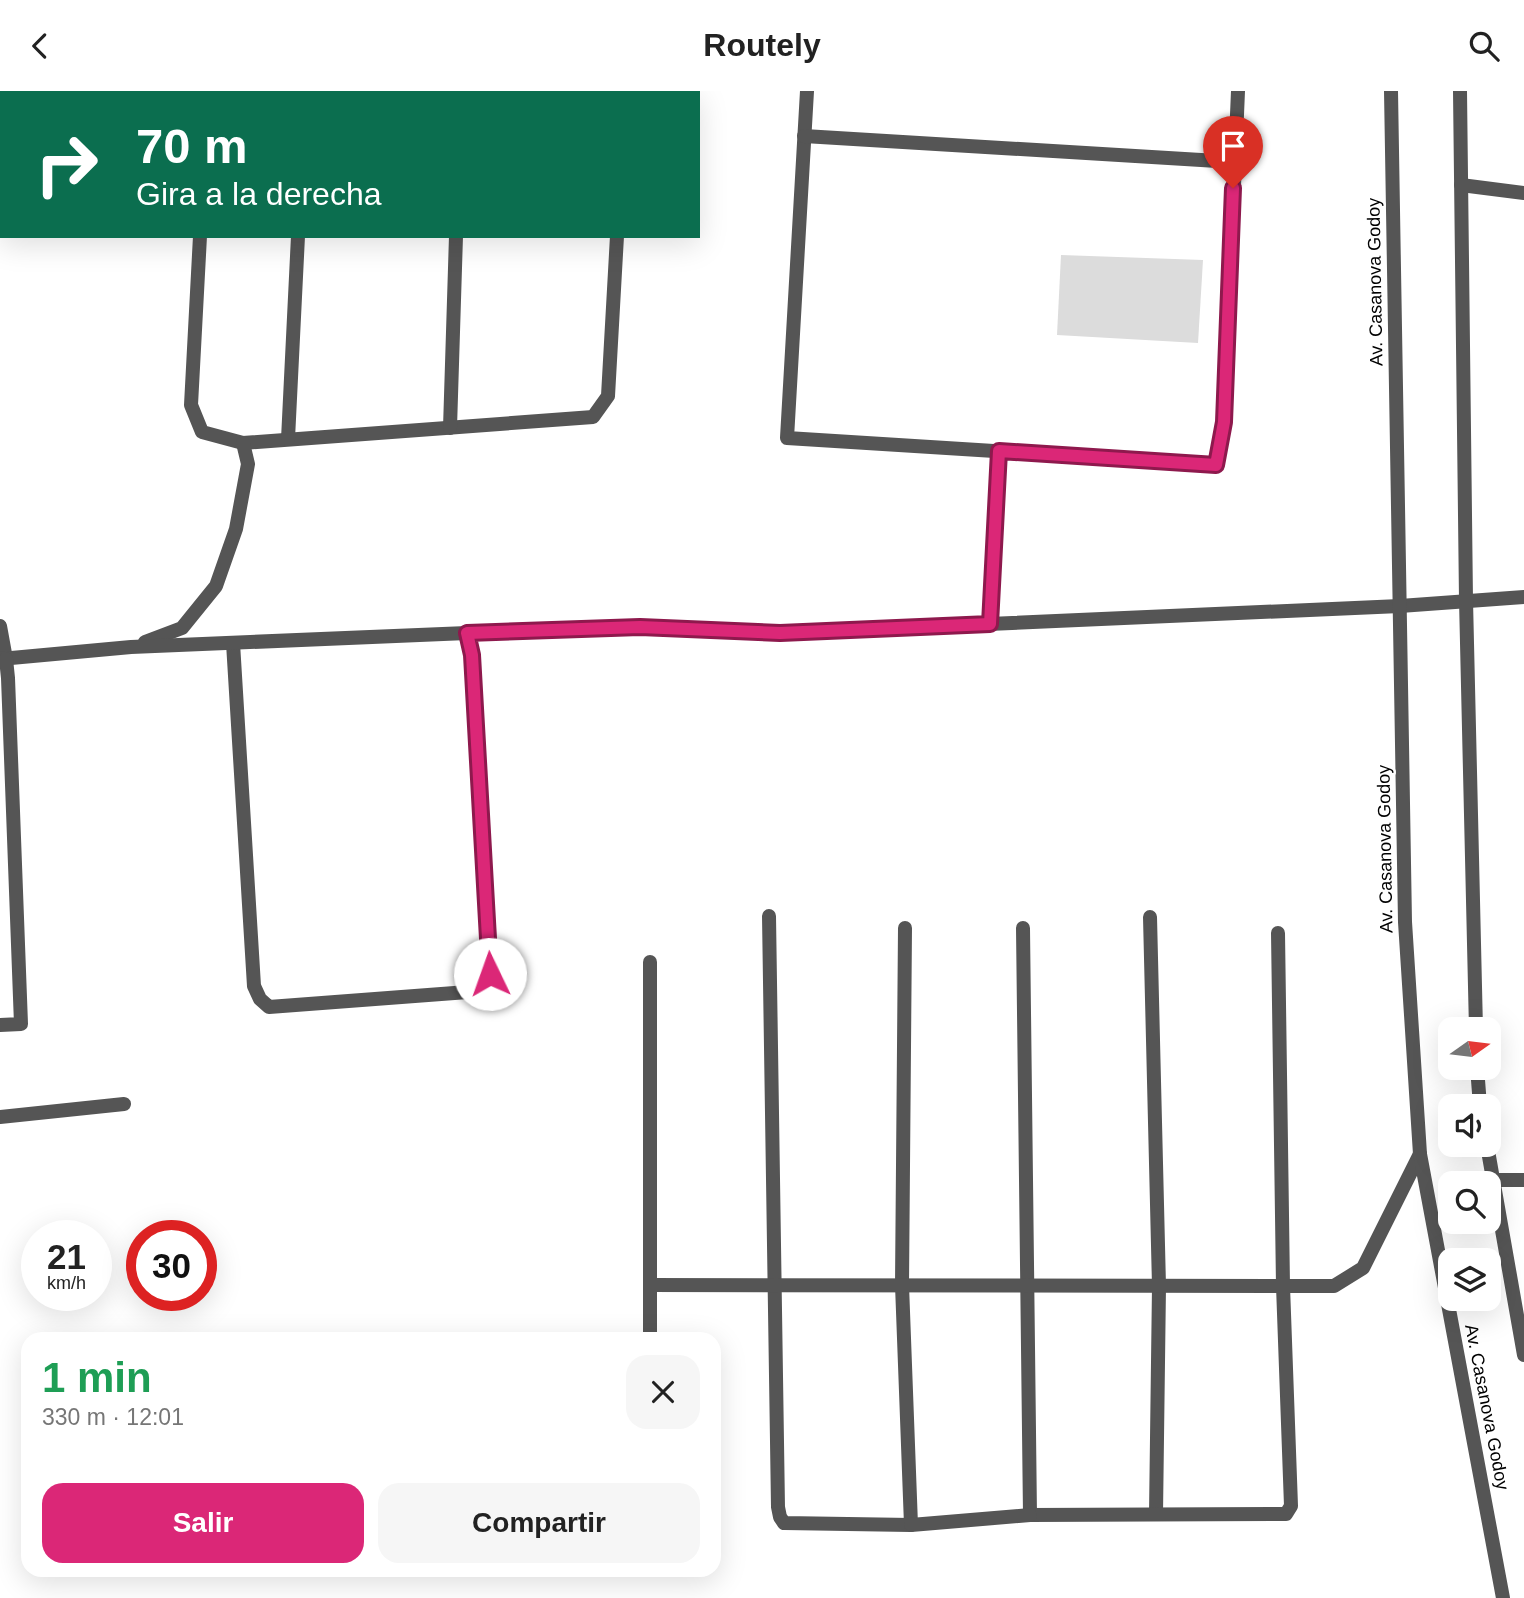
<!DOCTYPE html>
<html lang="es">
<meta charset="utf-8">
<style>
:root{--surface:#fff;--page:#f6f6f6;--text:#222;--muted:#767676;--accent:#db2777}
body{margin:0;font-family:Helvetica,sans-serif;background:var(--page);color:var(--text);height:100vh;display:flex;flex-direction:column;font-size:26px;white-space:nowrap}
*{box-sizing:border-box;margin:0}
p{font-size:23px;color:var(--muted)}
.icon{flex:none;width:38px;height:38px;fill:none;stroke:currentColor;stroke-width:2;stroke-linecap:round;stroke-linejoin:round}
.map{position:relative;flex:1;overflow:hidden}
.panel{position:absolute;left:21px;top:1241px;width:700px;height:245px;display:flex;flex-direction:column;background:var(--surface);border-radius:21px;box-shadow:0 7px 28px #0002}
.panel>*{flex:none}
.hud{position:absolute;left:0px;top:0px;width:700px;height:147px;box-shadow:0 7px 28px #0002;background:#0b6e4f;color:#fff;overflow:hidden}
.needle{width:46px;rotate:76deg}
.fabs{position:absolute;left:1438px;top:926px;display:grid;gap:14px}
.fabs a{display:grid;place-items:center;width:63px;height:63px;border-radius:14px;background:var(--surface);box-shadow:0 7px 28px #0002;font-size:35px}
.speed{position:absolute;left:21px;top:1129px;display:flex;gap:14px;font-size:35px;font-weight:700;text-align:center}
.speed>*{display:grid;place-content:center;width:91px;height:91px;border-radius:50%;background:var(--surface);box-shadow:0 7px 28px #0002;line-height:1}
.speed small{font-size:18px;font-weight:400}
.speed .limit{border:10px solid #d22;background:#fff;color:#111}
.pin{position:absolute;display:grid;place-items:center;width:60px;height:60px;color:#fff;margin:-72px -30px;border-radius:50% 50% 50% 0;rotate:-45deg;box-shadow:0 0 7px #0007}
.pin .icon{rotate:45deg}
.me{position:absolute;width:77px;margin:-38px;rotate:357deg;stroke-linejoin:round;filter:drop-shadow(0 0 5px #0008)}
.turn{display:flex;align-items:center;gap:24px;height:147px;padding:0 21px;font-size:32px}
.turn .icon{width:91px;height:91px;stroke-width:2.5}
.turn b{display:block;font-size:49px;line-height:60px}
.round{display:grid;place-items:center;flex:none;width:74px;height:74px;border-radius:21px;background:var(--page)}
.headline{display:flex;align-items:center;justify-content:space-between;height:119px;padding:0 21px}
h1{font-size:42px;font-weight:800;line-height:52px;color:#1e9e55}
.button{display:flex;gap:14px;margin-top:auto;padding:14px 21px}
.button a{flex:1;height:80px;border-radius:21px;background:var(--accent);color:#fff;font-size:28px;font-weight:800;line-height:80px;text-align:center}
.button a+a{background:var(--page);color:var(--text)}
header{display:flex;justify-content:space-between;align-items:center;height:91px;padding:0 21px;background:var(--surface);font-size:32px;font-weight:800}
.map>svg:first-child{display:block}
.green{fill:#dcdcdc}
.lines{fill:none;stroke-linecap:round;stroke-linejoin:round}
.service{stroke:#555;stroke-width:14}
.minor{stroke:#555;stroke-width:14}
.tertiary{stroke:#555;stroke-width:14}
.route-casing{stroke:#8e194d;stroke-width:18}
.route{stroke:#db2777;stroke-width:12}
.labels{text-anchor:middle;stroke-width:5;stroke-linejoin:round;paint-order:stroke}
.street-label{font-size:18px;fill:#000;stroke:#fff}
</style>
<header><svg class="icon" aria-label="back" viewBox="0 0 24 24"><path d="M15 5l-7 7 7 7"/></svg>Routely<svg class="icon" aria-label="search" viewBox="0 0 24 24"><circle cx="10" cy="10" r="6"/><path d="M15 15l6 6"/></svg></header>
<div class="map">
<svg width="1524" height="1507" viewBox="0 0 1524 1507">
<rect width="100%" height="100%" fill="#fff"/>
<!-- green -->
<polygon class="green" points="1061,164 1203,169 1198,252 1057,244"/>
<g class="lines">
<!-- service -->
<g class="service">
<polyline points="0,535 6,568"/>
<polyline points="0,1026 124,1013"/>
<polyline points="1493,1089 1524,1089"/>
</g>
<!-- minor -->
<g class="minor">
<polyline points="446,0 447,2"/>
<polyline points="602,0 607,2"/>
<polyline points="807,0 787,347 1216,374 1224,331 1238,0"/>
<polyline points="351,2 410,0"/>
<polyline points="804,45 1234,71"/>
<polyline points="1461,94 1524,102"/>
<polyline points="200,145 191,314 202,341 243,352 593,326 608,305 617,145"/>
<polyline points="450,337 456,145"/>
<polyline points="288,348 298,145"/>
<polyline points="990,533 999,360"/>
<polyline points="145,551 182,537 216,495 236,438 248,373 243,352"/>
<polyline points="233,552 254,895 260,908 269,916 481,900 490,883 472,564 467,542"/>
<polyline points="0,568 131,556 467,542 640,536 780,542 1400,515 1524,506"/>
<polyline points="769,825 778,1416 780,1426 784,1432 911,1434 902,1194 905,837"/>
<polyline points="1150,826 1159,1195 1156,1423"/>
<polyline points="1023,837 1030,1424 1286,1423 1291,1415 1283,1195 1278,842"/>
<polyline points="0,934 21,933 8,587 6,568"/>
<polyline points="650,1194 1334,1195 1363,1177 1420,1063"/>
<polyline points="650,1248 650,871"/>
<polyline points="911,1434 1030,1424"/>
</g>
<!-- tertiary -->
<g class="tertiary">
<polyline points="1391,0 1405,831 1420,1063 1503,1507"/>
<polyline points="1460,0 1466,509 1476,938"/>
<polyline points="1477,976 1480,1015"/>
<polyline points="1487,1054 1524,1264"/>
</g>
</g>
<g class="lines">
<!-- route casing -->
<g class="route-casing">
<polyline id="route" points="490,883 472,564 467,542 640,536 780,542 990,533 999,360 1216,374 1224,331 1233,97"/>
</g>
<!-- route -->
<use href="#route" class="route"/>
</g>
<g class="labels">
<!-- street labels -->
<g class="street-label">
<text transform="translate(1375 191) rotate(-91)" y="6">Av. Casanova Godoy</text>
<text transform="translate(1385 758) rotate(-91)" y="6">Av. Casanova Godoy</text>
<text transform="translate(1487 1316) rotate(79)" y="6">Av. Casanova Godoy</text>
</g>
</g>
</svg>
<div class="fabs">
<a><svg class="needle" viewBox="-14 -14 28 28"><path d="M0-13l5 13h-10z" fill="#e53935"/><path d="M0 13l5-13h-10z" fill="#767676"/></svg></a>
<a><svg class="icon" aria-label="sound" viewBox="0 0 24 24"><path d="M4 9h4l5-4v14l-5-4H4zM17 9q2 3 0 6"/></svg></a>
<a><svg class="icon" aria-label="search" viewBox="0 0 24 24"><circle cx="10" cy="10" r="6"/><path d="M15 15l6 6"/></svg></a>
<a><svg class="icon" aria-label="layers" viewBox="0 0 24 24"><path d="M12 4l9 5-9 5-9-5zM3 14l9 5 9-5"/></svg></a>
</div>
<div class="speed"><div>21<small>km/h</small></div><div class="limit">30</div></div>
<div class="pin" style="left:1233px;top:97px;background:#d93025"><svg class="icon" aria-label="arrive" viewBox="0 0 24 24"><path d="M6 21V4h12l-3 4 3 4H6"/></svg></div>
<svg class="me" style="left:490px;top:883px" viewBox="-20 -20 40 40"><circle r="19" fill="#fff"/><path d="M0-13L10 11 0 6-10 11z" fill="#db2777"/></svg>
<div class="hud">
<div class="turn"><svg class="icon" aria-label="right" viewBox="0 0 24 24"><path d="M7 20v-9h11M14 6l5 5-5 5"/></svg><div><b>70 m</b>Gira a la derecha</div></div>
</div>
<section class="panel">
<div class="headline"><div><h1>1 min</h1><p>330 m · 12:01</p></div><a class="round"><svg class="icon" aria-label="close" viewBox="0 0 24 24"><path d="M6 6l12 12M18 6L6 18"/></svg></a></div>
<div class="button"><a>Salir</a><a>Compartir</a></div>
</section>
</div>
